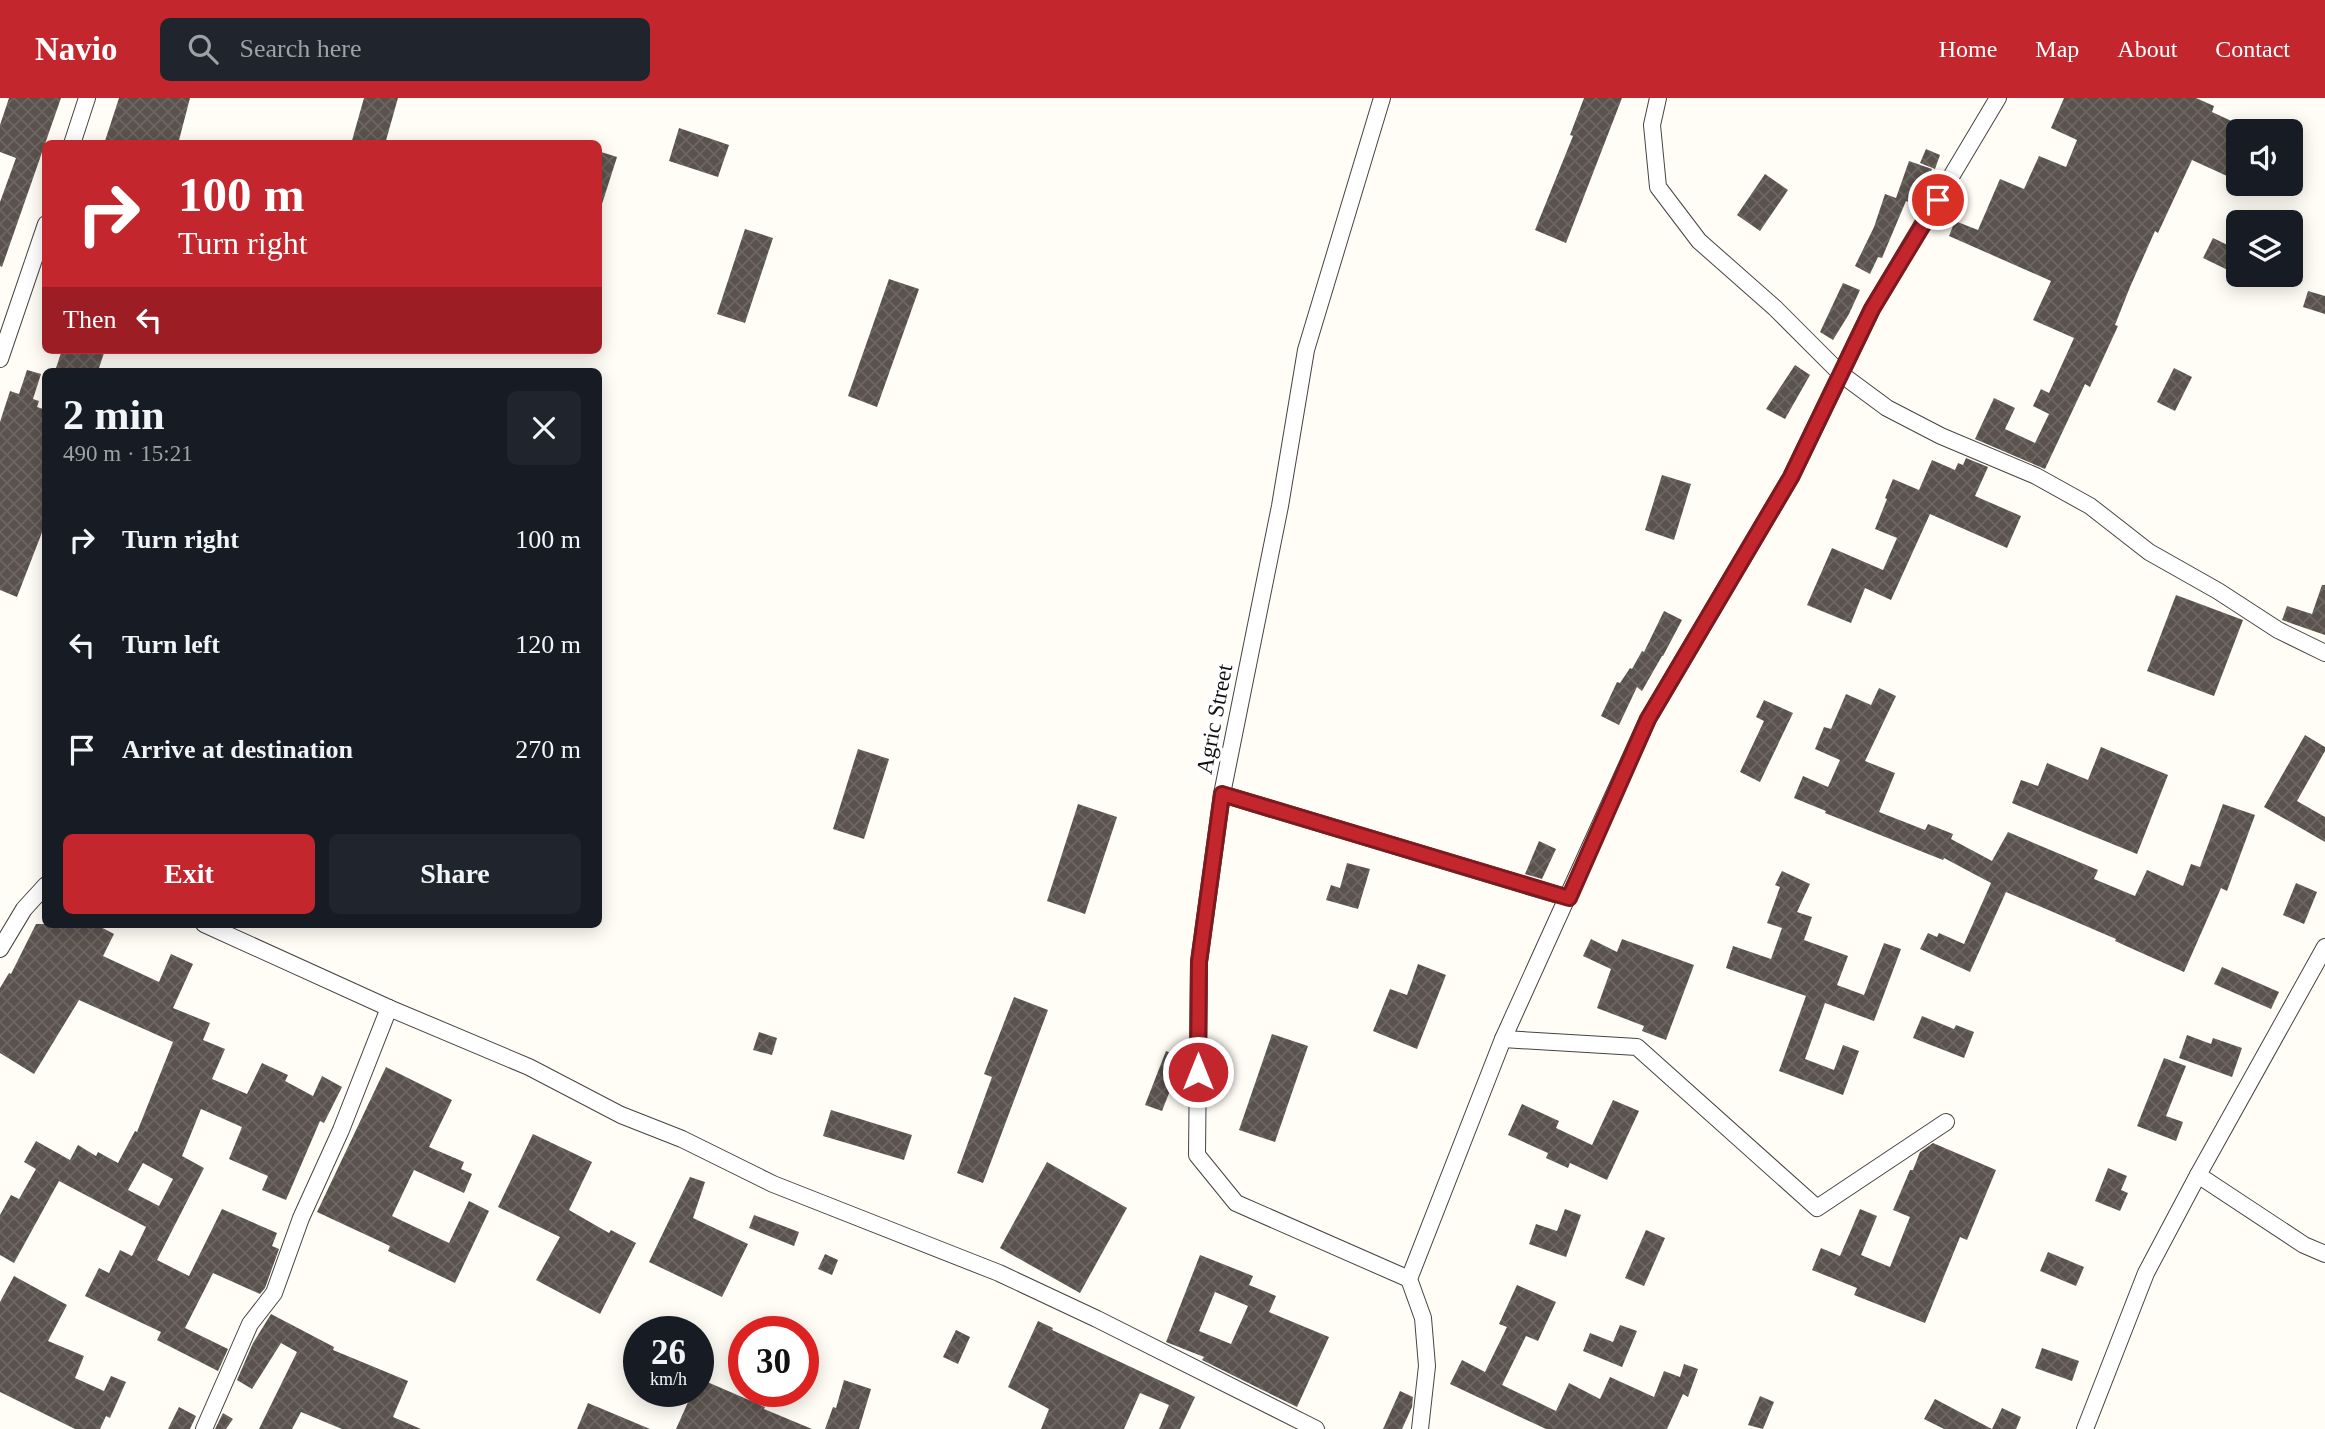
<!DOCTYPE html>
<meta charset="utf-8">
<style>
:root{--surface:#171b24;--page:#20242c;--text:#f1f3f6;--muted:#9ea1a6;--accent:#c4262e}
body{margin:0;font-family:"Times New Roman",serif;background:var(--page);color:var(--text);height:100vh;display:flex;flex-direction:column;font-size:26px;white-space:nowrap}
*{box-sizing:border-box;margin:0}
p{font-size:23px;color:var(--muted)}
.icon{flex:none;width:38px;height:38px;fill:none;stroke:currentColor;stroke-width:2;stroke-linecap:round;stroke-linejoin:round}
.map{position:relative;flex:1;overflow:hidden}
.details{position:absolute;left:42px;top:270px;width:560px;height:560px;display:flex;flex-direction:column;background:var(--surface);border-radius:10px;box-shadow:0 4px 18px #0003}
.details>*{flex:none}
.hud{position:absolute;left:42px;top:42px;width:560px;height:214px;border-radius:10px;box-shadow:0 4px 18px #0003;background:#c4262e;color:#fff;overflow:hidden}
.tools{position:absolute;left:2226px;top:21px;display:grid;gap:14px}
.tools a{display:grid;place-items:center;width:77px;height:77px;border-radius:10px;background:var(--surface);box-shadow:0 4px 18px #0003;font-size:35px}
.speed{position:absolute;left:623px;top:1218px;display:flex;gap:14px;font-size:35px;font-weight:700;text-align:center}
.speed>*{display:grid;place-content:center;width:91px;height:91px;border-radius:50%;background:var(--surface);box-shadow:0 4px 18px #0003;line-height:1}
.speed small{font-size:18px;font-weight:400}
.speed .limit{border:10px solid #d22;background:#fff;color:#111}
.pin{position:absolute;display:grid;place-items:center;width:60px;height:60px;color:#fff;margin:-30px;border:4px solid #fff;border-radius:50%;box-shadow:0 2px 7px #0007}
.me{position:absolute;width:77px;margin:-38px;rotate:0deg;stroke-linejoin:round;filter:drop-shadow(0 0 5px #0008)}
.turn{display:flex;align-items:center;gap:24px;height:147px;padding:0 21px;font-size:32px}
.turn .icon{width:91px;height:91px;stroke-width:2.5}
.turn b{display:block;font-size:49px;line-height:60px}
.then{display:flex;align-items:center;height:66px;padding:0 21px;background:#0003;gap:14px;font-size:26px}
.round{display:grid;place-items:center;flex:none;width:74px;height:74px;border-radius:10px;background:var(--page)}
.summary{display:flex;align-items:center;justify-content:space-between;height:119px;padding:0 21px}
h1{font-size:42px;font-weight:600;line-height:52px}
.cta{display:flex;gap:14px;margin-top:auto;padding:14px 21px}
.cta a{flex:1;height:80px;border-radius:10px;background:var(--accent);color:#fff;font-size:28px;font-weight:600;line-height:80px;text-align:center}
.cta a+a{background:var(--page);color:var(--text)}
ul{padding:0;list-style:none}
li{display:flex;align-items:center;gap:21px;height:105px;padding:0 21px}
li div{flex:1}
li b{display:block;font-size:26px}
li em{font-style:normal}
header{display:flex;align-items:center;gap:42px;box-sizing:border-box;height:98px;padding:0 35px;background:var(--accent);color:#fff}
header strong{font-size:33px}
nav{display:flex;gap:38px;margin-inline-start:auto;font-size:24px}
.search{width:490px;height:63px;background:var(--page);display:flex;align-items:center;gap:18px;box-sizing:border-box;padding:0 24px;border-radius:10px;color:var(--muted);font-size:26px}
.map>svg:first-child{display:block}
.building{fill:url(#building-cross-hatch);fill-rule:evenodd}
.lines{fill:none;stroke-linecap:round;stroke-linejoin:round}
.street-casing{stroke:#444;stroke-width:18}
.street{stroke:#fff;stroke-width:16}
.route-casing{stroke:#7f191e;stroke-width:18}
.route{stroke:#c4262e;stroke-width:12}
.labels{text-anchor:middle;stroke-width:7;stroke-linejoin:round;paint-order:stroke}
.street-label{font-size:23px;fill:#111;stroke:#fff}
</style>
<header>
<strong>Navio</strong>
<div class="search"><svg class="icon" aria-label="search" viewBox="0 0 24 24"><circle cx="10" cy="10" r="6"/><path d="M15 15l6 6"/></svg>Search here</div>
<nav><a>Home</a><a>Map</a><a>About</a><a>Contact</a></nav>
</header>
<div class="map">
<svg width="2325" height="1331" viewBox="0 0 2325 1331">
<defs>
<pattern id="building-cross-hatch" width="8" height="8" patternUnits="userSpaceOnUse" patternTransform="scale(1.75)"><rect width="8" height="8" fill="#5a524d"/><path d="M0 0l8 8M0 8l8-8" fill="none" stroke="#6d6662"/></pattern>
</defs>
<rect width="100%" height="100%" fill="#fffdf5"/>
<!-- building -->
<g class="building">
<polygon points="9,0 61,0 2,169 0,168 0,104 16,60 0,54 0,27"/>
<polygon points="119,0 190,0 178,46 104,46"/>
<polygon points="364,0 398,0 385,46 351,46"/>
<polygon points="1584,0 1622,0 1566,145 1535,132 1573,38 1570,37"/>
<polygon points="2064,0 2196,0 2214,8 2212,14 2238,26 2238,83 2192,62 2158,135 2155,133 2130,189 2115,227 2118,228 2090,289 2085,286 2045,371 1975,341 1994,300 2015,310 2005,331 2035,345 2049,316 2033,308 2041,291 2049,295 2074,240 2033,222 2051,183 1949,138 1955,123 1978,132 2000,81 2024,91 2039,58 2066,69 2077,42 2051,30"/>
<polygon points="679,30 729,47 718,79 669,63"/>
<polygon points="1926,51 1940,57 1935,71 1920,65"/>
<polygon points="598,53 617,59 602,106 598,105"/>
<polygon points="1909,63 1932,71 1919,108 1906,103 1882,160 1878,159 1870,176 1855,168 1874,129 1885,96 1896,100"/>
<polygon points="1765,76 1788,92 1760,133 1737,117"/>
<polygon points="745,131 773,140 745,225 717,216"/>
<polygon points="2213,140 2238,152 2238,177 2203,160"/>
<polygon points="889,181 919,191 877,309 848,298"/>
<polygon points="1843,185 1860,192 1849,216 1833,242 1820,234"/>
<polygon points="2308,193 2325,198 2325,216 2303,209"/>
<polygon points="62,252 105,252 98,273 55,273"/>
<polygon points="1795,267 1810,277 1785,321 1766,311"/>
<polygon points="2174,270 2192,279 2175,313 2157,304"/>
<polygon points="27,272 41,276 33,301 39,303 37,309 46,312 46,424 17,499 0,492 0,324 10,293 19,296"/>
<polygon points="1966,360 1988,369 1975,398 2021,418 2007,450 1930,416 1891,502 1865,490 1851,525 1807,507 1832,450 1883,472 1897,440 1875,431 1887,401 1885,400 1893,381 1919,392 1932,362 1955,372 1958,365 1963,367"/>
<polygon points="1662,377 1691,386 1674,442 1645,432"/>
<polygon points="2322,487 2325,487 2325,537 2282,522 2287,508 2312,516"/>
<polygon points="2176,497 2243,522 2214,598 2147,573"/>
<polygon points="1664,513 1682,522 1663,558 1662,558 1642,593 1637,589 1619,627 1601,618 1617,584 1620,585 1630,570 1632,571 1642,553 1644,554"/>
<polygon points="1879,590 1896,598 1865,663 1895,675 1879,714 1925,732 1928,726 1953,736 1951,741 1992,763 2008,734 2098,772 2094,781 2135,798 2147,772 2183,788 2191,766 2200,769 2223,706 2255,717 2227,793 2221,790 2184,874 2115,843 2116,841 2006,794 1970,874 1920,851 1928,835 1937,839 1939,835 1964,846 1991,785 1944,760 1943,762 1825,715 1826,713 1794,700 1803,678 1828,689 1840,662 1815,651 1824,629 1831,631 1846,596 1871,607"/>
<polygon points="1764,602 1793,615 1760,684 1740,674 1764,623 1756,619"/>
<polygon points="2305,637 2325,649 2325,653 2297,703 2325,719 2325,744 2264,709"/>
<polygon points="2101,649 2168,677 2137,756 2012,705 2021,682 2038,688 2047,665 2088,682"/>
<polygon points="858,651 889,661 864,741 833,731"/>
<polygon points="1078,706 1117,719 1085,816 1047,803"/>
<polygon points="1539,743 1556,751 1542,781 1525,776"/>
<polygon points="1347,765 1370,771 1358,811 1326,802 1331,787 1340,790"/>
<polygon points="1782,773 1810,786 1797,814 1812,819 1804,842 1848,858 1837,887 1864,897 1884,845 1901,851 1874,923 1825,905 1805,961 1834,972 1843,947 1859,953 1843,997 1779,973 1806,898 1726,870 1733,848 1771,861 1782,830 1767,825 1780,789 1775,787"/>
<polygon points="2296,785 2317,794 2304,826 2283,817"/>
<path d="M36 826H95L114 836 103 858 159 884 171 856 193 866 173 910 210 925 203 942 225 951 212 981 247 996 262 965 288 977 285 983 313 998 322 978 342 989 324 1025 320 1023 286 1102 262 1092 268 1078 229 1061 242 1029 201 1011 182 1058 204 1070 157 1162 189 1178 222 1111 277 1135 272 1148 279 1151 265 1190 260 1196 213 1175 185 1230 228 1251 218 1273 157 1242 161 1234 85 1198 99 1170 109 1175 120 1152 132 1158 146 1129 59 1083 14 1165 0 1157V1117L11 1097 19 1101 36 1071 24 1064 36 1043 70 1062 78 1047 96 1058 98 1054 118 1065 135 1033 137 1034 173 944 79 902 34 976 0 955V890L9 875 11 876ZM143 1065 173 1081 159 1108 128 1092Z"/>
<polygon points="1591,841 1617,854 1622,841 1694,867 1666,942 1642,933 1644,928 1597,910 1611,871 1583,858"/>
<polygon points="1418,866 1446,877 1417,951 1373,933 1390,891 1407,897"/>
<polygon points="2222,869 2279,894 2271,911 2214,886"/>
<polygon points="1014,899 1048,912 983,1085 957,1075 992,979 984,976"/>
<polygon points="1922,918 1954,931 1956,927 1974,934 1964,960 1913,940"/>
<polygon points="759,934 777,940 772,957 753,952"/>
<polygon points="1272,936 1308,948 1275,1044 1239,1032"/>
<polygon points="2187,937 2211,946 2213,940 2242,950 2232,979 2179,960"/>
<polygon points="1166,953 1183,960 1162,1013 1145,1007"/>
<polygon points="2164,960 2186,968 2166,1018 2183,1024 2176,1043 2137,1028"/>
<polygon points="386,969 452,1002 429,1049 464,1064 461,1071 472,1076 464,1095 414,1072 392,1118 449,1145 469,1103 489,1113 455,1185 388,1153 390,1148 317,1114"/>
<polygon points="1613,1002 1639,1013 1607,1082 1570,1065 1568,1070 1546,1060 1548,1055 1508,1037 1522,1006 1559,1023 1556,1030 1592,1047"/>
<polygon points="831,1012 912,1037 904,1062 823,1038"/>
<polygon points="533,1036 592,1064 569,1112 609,1135 611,1132 636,1145 600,1216 536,1182 560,1139 498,1109"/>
<polygon points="1933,1045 1996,1072 1967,1142 1960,1139 1925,1225 1854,1197 1857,1190 1812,1172 1821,1150 1840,1158 1860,1111 1877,1118 1861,1157 1890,1169 1910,1119 1893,1112 1910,1072 1913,1072 1920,1054"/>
<polygon points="1047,1064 1127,1110 1080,1195 1000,1150"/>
<polygon points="2108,1070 2127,1078 2121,1092 2128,1095 2120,1113 2095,1103"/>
<polygon points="690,1079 705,1084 693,1120 748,1146 722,1199 649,1164"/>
<polygon points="1565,1111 1581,1117 1566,1159 1529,1146 1536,1126 1557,1133"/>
<polygon points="754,1117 799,1134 794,1148 749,1130"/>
<polygon points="1646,1132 1665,1140 1644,1188 1625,1180"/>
<polygon points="2048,1154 2084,1169 2076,1188 2040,1173"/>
<polygon points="825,1156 838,1162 832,1177 818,1171"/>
<path d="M1200 1157 1253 1178 1249 1187 1276 1198 1269 1214 1329 1239 1297 1309 1202 1262 1204 1259 1166 1244ZM1215 1194 1248 1208 1231 1246 1199 1233Z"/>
<polygon points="14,1178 67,1207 48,1243 84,1258 75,1280 104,1293 111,1278 126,1284 110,1320 106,1318 100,1331 75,1331 0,1294 0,1204"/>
<polygon points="1517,1187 1556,1204 1538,1243 1526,1238 1502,1287 1556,1313 1569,1285 1600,1301 1610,1279 1654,1299 1664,1273 1680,1279 1684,1266 1698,1271 1688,1299 1683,1296 1667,1331 1546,1331 1450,1286 1462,1262 1485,1274 1507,1229 1499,1226"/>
<polygon points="271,1216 334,1249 333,1252 408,1283 393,1319 421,1331 342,1331 301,1314 292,1331 259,1331 297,1254 281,1245 252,1291 237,1282 253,1245"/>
<polygon points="1038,1223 1053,1230 1052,1232 1195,1299 1180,1331 1159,1331 1169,1307 1140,1295 1124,1331 1041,1331 1049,1311 1008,1289"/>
<polygon points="1620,1227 1637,1233 1622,1269 1583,1253 1590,1235 1613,1244"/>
<polygon points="956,1232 970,1239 958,1266 943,1259"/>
<polygon points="2042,1250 2079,1263 2072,1283 2035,1270"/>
<polygon points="698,1280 765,1309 764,1311 812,1331 676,1331 693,1293 698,1293"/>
<polygon points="844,1282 871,1291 859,1331 825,1331 833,1309 836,1310"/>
<polygon points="1400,1293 1413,1299 1412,1309 1402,1331 1383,1331"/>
<polygon points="1760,1298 1774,1304 1763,1331 1748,1327"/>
<polygon points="1935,1301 1992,1331 2002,1310 2021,1319 2016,1331 1944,1331 1924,1321"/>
<polygon points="588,1305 650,1331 577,1331"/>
<polygon points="179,1309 196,1318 190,1331 168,1331"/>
<polygon points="223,1315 233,1321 226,1331 215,1331"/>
</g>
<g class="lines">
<!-- street casing -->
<g class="street-casing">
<g id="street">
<polyline points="1382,0 1306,252 1280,408 1222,696 1199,864 1197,1057 1236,1105 1409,1181"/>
<polyline points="1658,0 1652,27 1658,89 1699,143 1775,210 1841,276 1887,310 1941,338 2036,378 2090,408 2149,454 2218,493 2278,532 2325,555"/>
<polyline points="72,46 87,0"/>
<polyline points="0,261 46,126"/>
<polyline points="1222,696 1568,800"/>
<polyline points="204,826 389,910 529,969 621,1017 682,1041 773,1086 999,1175 1097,1221 1316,1331"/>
<polyline points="0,851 24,811 46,787"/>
<polyline points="1503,941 1637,949 1817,1110 1946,1024"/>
<polyline points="2198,1077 2304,1147 2325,1156"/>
<polyline points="204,1331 250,1226 274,1195 301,1120 341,1032 389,910"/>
<polyline points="1420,1331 1427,1268 1423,1220 1409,1181 1503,941 1648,621 1791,379 1872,211 1998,0"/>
<polyline points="2085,1331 2146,1175 2198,1077 2325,849"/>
</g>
</g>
<!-- street -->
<use href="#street" class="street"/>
</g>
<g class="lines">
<!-- route casing -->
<g class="route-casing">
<polyline id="route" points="1198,974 1199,864 1222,696 1569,800 1648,621 1791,379 1872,211 1938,102"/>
</g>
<!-- route -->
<use href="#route" class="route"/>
</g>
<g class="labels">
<!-- street labels -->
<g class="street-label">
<text transform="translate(1214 621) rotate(-79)" y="8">Agric Street</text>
</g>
</g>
</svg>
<div class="tools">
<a><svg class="icon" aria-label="sound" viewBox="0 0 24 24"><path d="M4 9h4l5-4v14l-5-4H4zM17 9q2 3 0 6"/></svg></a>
<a><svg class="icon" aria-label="layers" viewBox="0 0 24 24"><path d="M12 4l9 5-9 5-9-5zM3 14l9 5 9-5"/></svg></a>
</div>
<div class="speed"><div>26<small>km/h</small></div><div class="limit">30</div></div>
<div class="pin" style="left:1938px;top:102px;background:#d93025"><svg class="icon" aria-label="arrive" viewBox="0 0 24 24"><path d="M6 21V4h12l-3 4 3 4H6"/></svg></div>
<svg class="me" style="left:1198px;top:974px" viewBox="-20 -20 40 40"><circle r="17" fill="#c4262e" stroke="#fff" stroke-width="3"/><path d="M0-11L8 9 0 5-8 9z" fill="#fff"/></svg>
<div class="hud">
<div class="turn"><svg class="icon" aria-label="right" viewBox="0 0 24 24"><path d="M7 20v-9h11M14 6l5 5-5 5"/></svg><div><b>100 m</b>Turn right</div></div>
<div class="then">Then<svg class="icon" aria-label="left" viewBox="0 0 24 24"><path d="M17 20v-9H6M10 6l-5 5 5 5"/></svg></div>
</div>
<section class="details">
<div class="summary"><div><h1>2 min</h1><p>490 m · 15:21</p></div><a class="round"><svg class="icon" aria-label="close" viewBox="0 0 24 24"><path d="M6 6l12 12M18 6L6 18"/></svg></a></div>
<ul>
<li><svg class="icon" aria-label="right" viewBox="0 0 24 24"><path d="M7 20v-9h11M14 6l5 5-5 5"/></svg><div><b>Turn right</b></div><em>100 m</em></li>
<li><svg class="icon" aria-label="left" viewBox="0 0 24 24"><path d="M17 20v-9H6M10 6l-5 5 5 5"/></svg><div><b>Turn left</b></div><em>120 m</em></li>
<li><svg class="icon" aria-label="arrive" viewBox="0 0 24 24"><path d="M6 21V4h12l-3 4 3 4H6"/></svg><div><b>Arrive at destination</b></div><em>270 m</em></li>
</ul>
<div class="cta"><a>Exit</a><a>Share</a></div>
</section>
</div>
